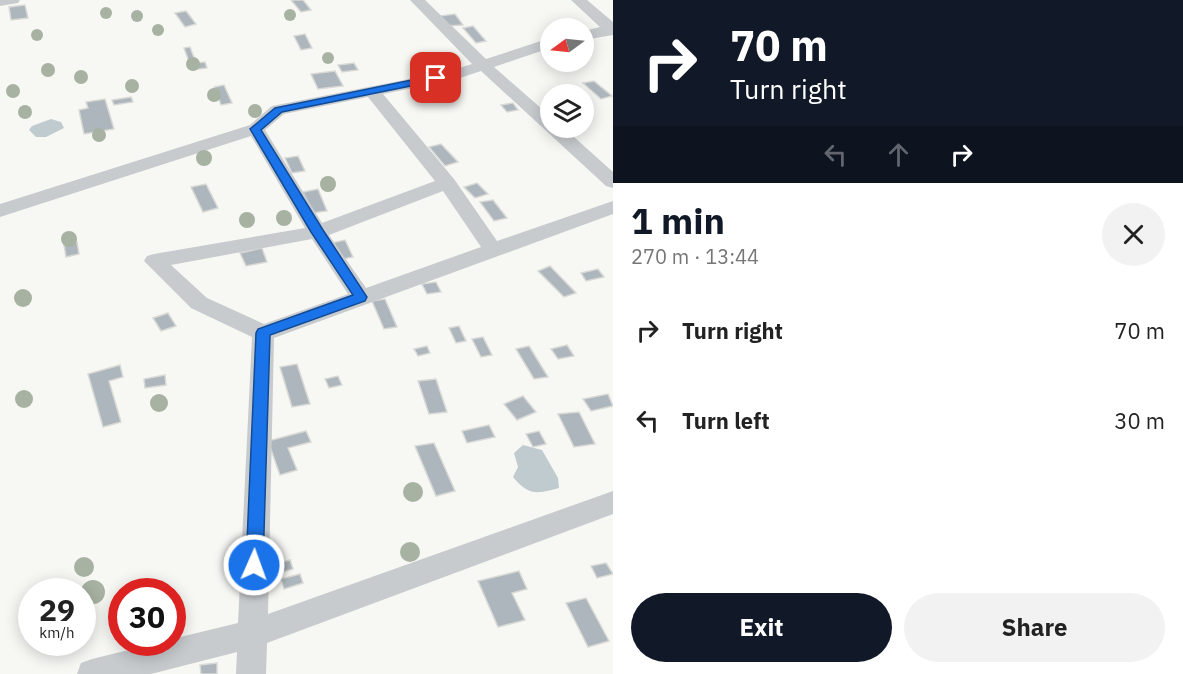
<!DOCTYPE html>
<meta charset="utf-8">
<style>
:root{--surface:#fff;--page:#f2f2f2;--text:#222;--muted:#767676;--accent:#111827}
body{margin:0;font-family:"IBM Plex Sans",sans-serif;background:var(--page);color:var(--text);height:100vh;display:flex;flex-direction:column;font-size:22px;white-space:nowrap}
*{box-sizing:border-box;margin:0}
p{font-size:20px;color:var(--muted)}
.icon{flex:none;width:33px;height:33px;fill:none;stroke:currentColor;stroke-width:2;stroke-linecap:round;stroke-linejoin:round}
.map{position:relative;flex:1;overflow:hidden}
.drawer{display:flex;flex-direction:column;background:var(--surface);width:570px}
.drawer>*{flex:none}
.guide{background:#111827;color:#fff;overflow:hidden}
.needle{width:39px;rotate:255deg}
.buttons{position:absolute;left:540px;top:18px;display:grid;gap:12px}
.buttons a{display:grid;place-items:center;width:54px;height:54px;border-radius:50%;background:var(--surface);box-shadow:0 3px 15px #0003;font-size:30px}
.speed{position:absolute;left:18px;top:578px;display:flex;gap:12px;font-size:30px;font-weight:700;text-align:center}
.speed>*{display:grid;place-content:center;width:78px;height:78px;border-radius:50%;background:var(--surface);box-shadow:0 3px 15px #0003;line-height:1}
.speed small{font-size:15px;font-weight:400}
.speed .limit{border:9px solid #d22;background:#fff;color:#111}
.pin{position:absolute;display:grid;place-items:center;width:51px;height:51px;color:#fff;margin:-26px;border-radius:12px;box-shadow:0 3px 9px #0006}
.me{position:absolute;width:66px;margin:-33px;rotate:2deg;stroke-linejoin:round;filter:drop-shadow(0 0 4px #0008)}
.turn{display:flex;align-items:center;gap:21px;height:126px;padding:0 18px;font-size:27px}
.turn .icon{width:78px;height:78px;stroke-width:2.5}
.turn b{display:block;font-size:42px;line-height:51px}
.lanes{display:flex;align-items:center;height:57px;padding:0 18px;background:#0003;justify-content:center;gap:30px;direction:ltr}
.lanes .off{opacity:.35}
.round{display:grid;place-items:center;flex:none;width:63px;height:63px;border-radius:32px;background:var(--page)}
.overview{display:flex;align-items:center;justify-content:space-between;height:102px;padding:0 18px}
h1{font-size:36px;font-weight:700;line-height:45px;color:var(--accent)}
.button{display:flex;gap:12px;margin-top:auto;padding:12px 18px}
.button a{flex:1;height:69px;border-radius:36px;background:var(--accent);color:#fff;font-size:24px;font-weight:700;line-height:69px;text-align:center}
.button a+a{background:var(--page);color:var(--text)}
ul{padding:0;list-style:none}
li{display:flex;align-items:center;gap:18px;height:90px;padding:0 18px}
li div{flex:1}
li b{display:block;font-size:22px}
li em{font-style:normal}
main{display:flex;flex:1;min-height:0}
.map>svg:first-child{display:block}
.water{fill:#c0cbd0}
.building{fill:#adb6bc;stroke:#d9d9d6;stroke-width:1.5}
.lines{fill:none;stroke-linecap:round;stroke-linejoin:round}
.street{fill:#c7cbce;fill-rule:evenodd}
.tree{fill:#a7b2a2}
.route{fill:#1a73e8;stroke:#114b97;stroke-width:1.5}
</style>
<main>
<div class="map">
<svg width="613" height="674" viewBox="0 0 613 674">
<rect width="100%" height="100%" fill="#f7f8f4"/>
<!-- water -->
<g class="water">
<polygon points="51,119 61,122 64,128 46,137 36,137 29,130 32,126"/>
<path d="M523 445 542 450 558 478 559 488C536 494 529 496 513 477L518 467 514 453Z"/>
</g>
<!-- building -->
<g class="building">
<polygon points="291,0 303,0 311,10 301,12"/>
<polygon points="25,5 28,18 11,20 9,7"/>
<polygon points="186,11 196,24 185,27 175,13"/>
<polygon points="455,14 463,25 447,26 440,16"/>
<polygon points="473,26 486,41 476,43 463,28"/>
<polygon points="305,34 312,48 301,50 294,36"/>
<polygon points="190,47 196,63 205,62 207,68 192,70 184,48"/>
<polygon points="354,63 358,70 342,72 338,65"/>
<polygon points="335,71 343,86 318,89 311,74"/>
<polygon points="594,81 612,96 601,99 583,83"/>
<polygon points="224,85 232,103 221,105 214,87"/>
<polygon points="131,97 133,102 114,105 112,100"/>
<polygon points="105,99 114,129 84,134 79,110 88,108 86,102"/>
<polygon points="513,103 518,110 507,112 501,105"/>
<polygon points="441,144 458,162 445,166 429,147"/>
<polygon points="298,156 305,171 292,173 285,158"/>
<polygon points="477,183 488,194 475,198 464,187"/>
<polygon points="206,184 218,208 203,212 191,187"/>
<polygon points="318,189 327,211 312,213 303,192"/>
<polygon points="493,200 507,218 494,221 480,202"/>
<polygon points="345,240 353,257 338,260 331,243"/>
<polygon points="77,242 79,254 66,257 64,245"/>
<polygon points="262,248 267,262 246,266 240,253"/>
<polygon points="550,266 576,293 564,297 538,271"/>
<polygon points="598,269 604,277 586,281 581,273"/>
<polygon points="436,282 441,292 427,294 422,284"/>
<polygon points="385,299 397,327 384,329 372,301"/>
<polygon points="168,313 176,326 161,331 153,318"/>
<polygon points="459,326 466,341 456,343 449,328"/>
<polygon points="483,337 492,355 481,357 472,339"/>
<polygon points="567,345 574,356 558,359 551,349"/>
<polygon points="427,346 430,353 418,356 414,349"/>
<polygon points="529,346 548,377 534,379 516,349"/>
<polygon points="297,364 310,404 292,407 280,367"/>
<polygon points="120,365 123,377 109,381 121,422 103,427 88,374"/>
<polygon points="165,375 166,385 145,388 144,379"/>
<polygon points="338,376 342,385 329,388 325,379"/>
<polygon points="436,379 447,412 429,414 418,381"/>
<polygon points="608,394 613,406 591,411 583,399"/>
<polygon points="523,396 536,412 517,420 504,404"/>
<polygon points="579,412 595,444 574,447 558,414"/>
<polygon points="489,425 495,437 467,443 462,431"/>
<polygon points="306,431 311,442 288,448 297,470 280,475 268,441"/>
<polygon points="539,431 546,444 533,447 526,434"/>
<polygon points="434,443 455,491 436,496 415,446"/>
<polygon points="290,560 293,569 279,573 276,564"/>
<polygon points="606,563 613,574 597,578 591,566"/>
<polygon points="519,571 527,589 512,593 525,620 498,627 478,581"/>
<polygon points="300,574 303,583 284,589 281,579"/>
<polygon points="586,598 609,641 588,647 566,603"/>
<polygon points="217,663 217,674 201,674 200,665"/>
</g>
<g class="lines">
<!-- street -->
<g class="street">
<polygon points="0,0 20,0 18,3 0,6"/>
<path d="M410 0H425L486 59 550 38V48L494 67 550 116V128H564L613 172V188L606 186 481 71 454 80 383 94 454 179 497 241 613 201V214L274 338 268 614 613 491V514L267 643 266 674H236L237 652 151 674H77L81 663 92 659 161 642H172V639L238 623 252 337 191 308 144 261 147 256 154 254 305 228 251 136 0 217V204L250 125 272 106 450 71 472 64ZM368 97 435 181 322 223 265 130 284 114ZM443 191 481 247 366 288 329 235ZM312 239 348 294 264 324 207 298 171 265Z"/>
<polygon points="571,0 587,0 613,22 613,35 584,40 584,31 600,27"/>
</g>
</g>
<!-- trees -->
<g class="tree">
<circle cx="106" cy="13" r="6"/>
<circle cx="290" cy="15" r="6"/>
<circle cx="137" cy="16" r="6"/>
<circle cx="158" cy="30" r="6"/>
<circle cx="37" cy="35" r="6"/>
<circle cx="328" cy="58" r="6"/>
<circle cx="193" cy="64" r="7"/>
<circle cx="48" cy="70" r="7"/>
<circle cx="81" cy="77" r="7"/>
<circle cx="132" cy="86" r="7"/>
<circle cx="13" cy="91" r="7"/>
<circle cx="214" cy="95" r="7"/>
<circle cx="255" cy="111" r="7"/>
<circle cx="25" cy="112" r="7"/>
<circle cx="99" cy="135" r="7"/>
<circle cx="204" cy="158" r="8"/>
<circle cx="328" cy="184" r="8"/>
<circle cx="284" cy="218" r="8"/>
<circle cx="247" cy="220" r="8"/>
<circle cx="69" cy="239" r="8"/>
<circle cx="23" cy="298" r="9"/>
<circle cx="24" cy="399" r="9"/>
<circle cx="159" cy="403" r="9"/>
<circle cx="413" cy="492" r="10"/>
<circle cx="410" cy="552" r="10"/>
<circle cx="84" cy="567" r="10"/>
<circle cx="93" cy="592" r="12"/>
</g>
<!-- route -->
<polygon class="route" points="436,75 441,78 440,80 282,112 261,130 323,230 367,297 365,301 270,335 263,565 260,570 254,572 248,570 246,565 256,333 258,329 353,295 311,232 250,129 275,108"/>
</svg>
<div class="buttons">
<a><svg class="needle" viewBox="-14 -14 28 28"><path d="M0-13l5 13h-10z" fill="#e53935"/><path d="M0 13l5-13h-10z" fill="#767676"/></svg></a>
<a><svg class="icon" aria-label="layers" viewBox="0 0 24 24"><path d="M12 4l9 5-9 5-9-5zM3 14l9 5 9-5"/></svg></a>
</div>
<div class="speed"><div>29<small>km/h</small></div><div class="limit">30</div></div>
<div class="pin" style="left:436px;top:78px;background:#d93025"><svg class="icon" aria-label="arrive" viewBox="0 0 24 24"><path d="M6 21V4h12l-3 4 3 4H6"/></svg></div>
<svg class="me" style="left:254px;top:565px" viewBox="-20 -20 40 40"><circle r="17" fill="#1a73e8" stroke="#fff" stroke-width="3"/><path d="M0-11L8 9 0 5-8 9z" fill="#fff"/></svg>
</div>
<section class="drawer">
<div class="guide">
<div class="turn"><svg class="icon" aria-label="right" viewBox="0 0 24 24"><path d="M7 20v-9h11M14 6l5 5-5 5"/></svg><div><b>70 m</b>Turn right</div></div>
<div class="lanes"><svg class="icon off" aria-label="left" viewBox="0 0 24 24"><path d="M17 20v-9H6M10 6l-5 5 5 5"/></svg><svg class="icon off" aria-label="ahead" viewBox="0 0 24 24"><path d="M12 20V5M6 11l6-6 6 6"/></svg><svg class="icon" aria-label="right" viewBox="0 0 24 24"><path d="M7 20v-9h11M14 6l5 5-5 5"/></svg></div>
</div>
<div class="overview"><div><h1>1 min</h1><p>270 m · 13:44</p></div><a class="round"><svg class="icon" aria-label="close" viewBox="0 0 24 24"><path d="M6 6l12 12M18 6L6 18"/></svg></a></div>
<ul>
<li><svg class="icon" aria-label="right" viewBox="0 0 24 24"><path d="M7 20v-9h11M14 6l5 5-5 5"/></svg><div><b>Turn right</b></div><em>70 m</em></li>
<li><svg class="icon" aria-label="left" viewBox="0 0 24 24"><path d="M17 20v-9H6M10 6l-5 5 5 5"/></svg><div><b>Turn left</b></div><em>30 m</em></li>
</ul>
<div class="button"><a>Exit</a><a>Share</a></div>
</section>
</main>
